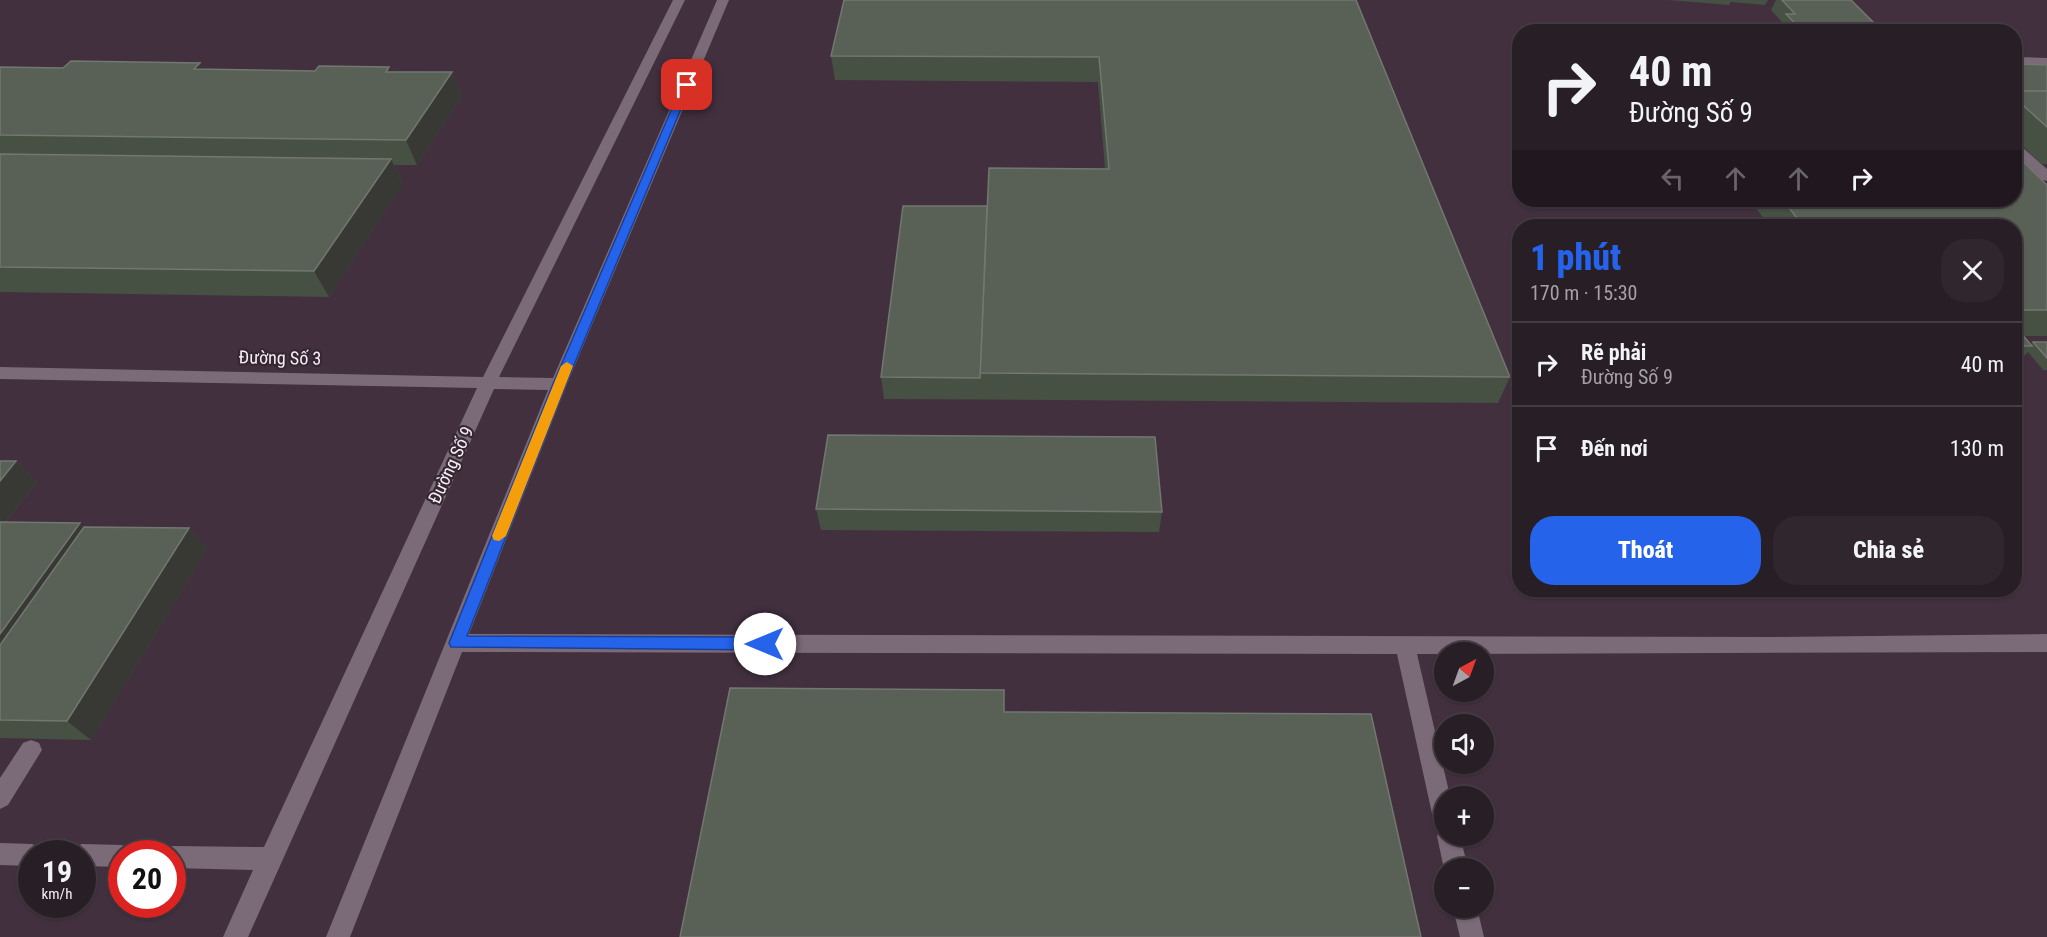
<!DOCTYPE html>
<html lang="vi">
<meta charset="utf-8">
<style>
:root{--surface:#281e26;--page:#30272e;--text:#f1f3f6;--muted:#a5a2a7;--line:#443c43;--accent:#2563eb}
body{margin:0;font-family:"Roboto Condensed",sans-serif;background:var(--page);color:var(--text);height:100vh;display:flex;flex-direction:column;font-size:22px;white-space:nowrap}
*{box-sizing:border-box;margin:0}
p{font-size:20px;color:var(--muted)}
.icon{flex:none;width:33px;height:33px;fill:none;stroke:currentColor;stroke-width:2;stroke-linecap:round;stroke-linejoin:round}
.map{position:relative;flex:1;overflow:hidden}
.details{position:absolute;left:1512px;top:219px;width:510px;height:378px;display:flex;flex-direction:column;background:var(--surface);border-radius:24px;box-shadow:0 2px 4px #0004,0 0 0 2px var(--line)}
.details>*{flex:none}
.hud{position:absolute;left:1512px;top:24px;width:510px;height:183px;border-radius:24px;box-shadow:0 2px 4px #0004,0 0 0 2px var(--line);background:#281e26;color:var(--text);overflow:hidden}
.needle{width:39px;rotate:41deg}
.tools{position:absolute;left:1434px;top:642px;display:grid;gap:12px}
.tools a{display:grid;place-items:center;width:60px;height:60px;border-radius:50%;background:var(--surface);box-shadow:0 2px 4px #0004,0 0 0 2px var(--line);font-size:30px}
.speed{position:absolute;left:18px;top:840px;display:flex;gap:12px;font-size:30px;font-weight:700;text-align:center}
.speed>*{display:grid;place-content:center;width:78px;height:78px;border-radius:50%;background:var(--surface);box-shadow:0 2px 4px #0004,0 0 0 2px var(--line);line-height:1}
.speed small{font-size:15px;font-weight:400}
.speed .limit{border:9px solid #d22;background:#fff;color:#111}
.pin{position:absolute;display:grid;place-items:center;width:51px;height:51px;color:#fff;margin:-26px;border-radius:12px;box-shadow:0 3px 9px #0006}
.me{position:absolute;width:66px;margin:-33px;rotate:270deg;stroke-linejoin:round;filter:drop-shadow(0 0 4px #0008)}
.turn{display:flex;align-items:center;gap:21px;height:126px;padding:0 18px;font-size:27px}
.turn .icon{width:78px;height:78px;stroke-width:2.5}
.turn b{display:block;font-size:42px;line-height:51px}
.lanes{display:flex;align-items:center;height:57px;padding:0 18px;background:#0003;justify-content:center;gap:30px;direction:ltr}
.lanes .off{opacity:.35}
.round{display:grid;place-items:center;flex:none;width:63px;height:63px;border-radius:24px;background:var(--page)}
.head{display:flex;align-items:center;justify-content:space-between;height:102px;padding:0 18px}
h1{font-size:36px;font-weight:800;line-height:45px;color:var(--accent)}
.button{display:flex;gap:12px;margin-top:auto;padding:12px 18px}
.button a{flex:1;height:69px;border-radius:24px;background:var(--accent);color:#fff;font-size:24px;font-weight:800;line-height:69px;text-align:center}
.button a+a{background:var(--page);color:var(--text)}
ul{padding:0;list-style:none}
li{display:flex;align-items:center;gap:18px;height:84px;padding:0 18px;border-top:2px solid var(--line)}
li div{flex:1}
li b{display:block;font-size:22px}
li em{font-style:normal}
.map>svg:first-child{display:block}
.built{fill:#42303f;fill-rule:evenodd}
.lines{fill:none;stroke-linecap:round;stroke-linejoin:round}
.minor{fill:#7b6b78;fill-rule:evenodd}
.wall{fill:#465043}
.shaded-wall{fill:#383935}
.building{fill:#596156;stroke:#72776f;stroke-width:1.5}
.route{fill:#2563eb;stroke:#184099;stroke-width:1.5}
.slow{fill:#f59e0b}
.labels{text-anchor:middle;stroke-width:4.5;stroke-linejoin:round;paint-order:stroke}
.street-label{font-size:18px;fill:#f7eef5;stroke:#362833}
</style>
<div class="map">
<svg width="2047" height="937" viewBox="0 0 2047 937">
<rect width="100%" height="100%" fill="#362833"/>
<!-- built -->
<path class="built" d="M0 0H2047V937H0ZM1520 32H2014V200H1520ZM1520 226H2014V590H1520ZM1444 652H1484V692H1444ZM1444 724H1484V764H1444ZM1444 796H1484V836H1444ZM32 854H82V904H32ZM122 854H172V904H122ZM1444 868H1484V908H1444Z"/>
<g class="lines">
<!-- minor -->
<g class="minor">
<polygon points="673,0 685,0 499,377 553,378 717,0 729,0 567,384 469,634 1774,637 2047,634 2047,652 1417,654 1450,796 1444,796 1444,836 1460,836 1468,868 1444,869 1437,836 1441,828 1436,826 1433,818 1397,654 462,652 350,937 326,937 548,390 494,389 248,937 223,937 253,870 172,868 172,854 162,854 164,849 172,846 264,847 477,388 0,379 0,367 483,377"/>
<polygon points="2014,57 2047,58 2047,66 2014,65"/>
<polygon points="2014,140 2047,169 2047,181 2042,180 2014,152"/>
<polygon points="31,740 39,743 42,750 8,805 0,809 0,778 23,743"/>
<polygon points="0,843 32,844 40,847 43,854 32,854 32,866 0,865"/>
<polygon points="82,844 122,845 130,848 133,854 122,854 122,867 82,866 82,854 71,854 74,847"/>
<polygon points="1453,908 1477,908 1484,937 1460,937"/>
</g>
</g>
<!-- wall -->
<g class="wall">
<polygon points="1356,0 1510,377 1498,403 884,399 881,377 987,206 1105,169 1098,82 835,80 831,56"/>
<polygon points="1668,0 1768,0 1765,5 1731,2 1729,5"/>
<polygon points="1776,0 1851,0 1883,32 1782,32 1779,28 1782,22 1771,10"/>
<polygon points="2014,64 2047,65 2047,164 2041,164 2014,138"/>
<polygon points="0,67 452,72 462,97 417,165 394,165 403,184 329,297 0,292"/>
<polygon points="2047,185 2047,336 2024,336 2031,344 2033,342 2047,342 2047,370 2043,370 2028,352 2014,366 2014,226 1769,226 1750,200 2014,200"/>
<polygon points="0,461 16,461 37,482 6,522 84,527 189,528 207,549 91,740 0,738"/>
<polygon points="816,509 1162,512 1159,532 821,530"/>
</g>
<!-- shaded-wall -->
<g class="shaded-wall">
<polygon points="200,63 214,87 194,69"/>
<polygon points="452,72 462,97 417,165 406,140"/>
<polygon points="391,159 403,184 329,297 314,271"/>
<polygon points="16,461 37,482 0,529 0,481"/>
<polygon points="80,523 104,548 0,699 0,634"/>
<polygon points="189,528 207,549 91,740 67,721"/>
</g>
<!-- building -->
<g class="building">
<polygon points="844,0 1356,0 1510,377 980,373 989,168 1109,169 1099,57 831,56"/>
<polygon points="1782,0 1851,0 1883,32 1803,32 1786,14 1795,14"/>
<polygon points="71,61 200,63 194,69 315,71 319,66 389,67 386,72 452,72 406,140 0,135 0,67 63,68"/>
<polygon points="2014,64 2047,65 2047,91 2022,91 2014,84"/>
<polygon points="2014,91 2047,91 2047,127 2014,97"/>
<polygon points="2014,153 2047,185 2047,310 2014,310 2014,226 1803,226 1783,200 2014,200"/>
<polygon points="0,154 391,159 314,271 0,267"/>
<polygon points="903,206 987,206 980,378 881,377"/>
<polygon points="2014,325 2032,346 2014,346"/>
<polygon points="2033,342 2047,342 2047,358"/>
<polygon points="828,435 1155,437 1162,512 816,509"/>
<polygon points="0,461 16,461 0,481"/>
<polygon points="0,522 80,523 0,634"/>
<polygon points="84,527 189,528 67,721 0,720 0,645"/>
<polygon points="730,688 1004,690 1004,712 1371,714 1421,937 680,937"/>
</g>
<!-- route -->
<polygon class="route" points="687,82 691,85 566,384 467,636 765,637 772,644 765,650 451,647 449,643 553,384 682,85"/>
<!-- slow -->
<polygon class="slow" points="567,362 573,366 506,536 499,541 494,540 492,536 561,366"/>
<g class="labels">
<!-- street labels -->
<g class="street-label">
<text transform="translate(280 358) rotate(1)" y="6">Đường Số 3</text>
<text transform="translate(451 465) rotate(-65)" y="6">Đường Số 9</text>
</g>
</g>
</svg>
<div class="tools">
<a><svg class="needle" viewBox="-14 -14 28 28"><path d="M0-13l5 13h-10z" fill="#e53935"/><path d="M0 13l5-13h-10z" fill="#a5a2a7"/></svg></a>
<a><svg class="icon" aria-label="sound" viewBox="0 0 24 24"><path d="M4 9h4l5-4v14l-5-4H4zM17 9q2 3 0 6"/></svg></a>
<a>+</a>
<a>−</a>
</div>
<div class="speed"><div>19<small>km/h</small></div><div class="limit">20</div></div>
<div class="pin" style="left:687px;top:85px;background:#d93025"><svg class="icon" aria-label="arrive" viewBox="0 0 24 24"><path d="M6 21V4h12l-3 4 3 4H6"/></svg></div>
<svg class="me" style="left:765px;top:644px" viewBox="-20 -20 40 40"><circle r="19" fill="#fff"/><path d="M0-13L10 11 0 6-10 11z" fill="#2563eb"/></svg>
<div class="hud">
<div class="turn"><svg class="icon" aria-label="right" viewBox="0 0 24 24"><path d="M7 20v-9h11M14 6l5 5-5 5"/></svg><div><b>40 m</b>Đường Số 9</div></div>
<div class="lanes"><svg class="icon off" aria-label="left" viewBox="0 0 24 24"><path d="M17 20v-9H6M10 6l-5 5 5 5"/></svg><svg class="icon off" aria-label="ahead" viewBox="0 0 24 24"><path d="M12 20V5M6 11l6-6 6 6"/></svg><svg class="icon off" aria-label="ahead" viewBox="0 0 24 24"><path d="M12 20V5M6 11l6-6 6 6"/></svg><svg class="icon" aria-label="right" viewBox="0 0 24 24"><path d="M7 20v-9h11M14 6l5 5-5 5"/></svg></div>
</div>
<section class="details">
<div class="head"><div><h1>1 phút</h1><p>170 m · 15:30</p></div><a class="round"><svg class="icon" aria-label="close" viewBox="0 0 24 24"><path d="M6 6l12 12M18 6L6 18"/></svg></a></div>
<ul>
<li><svg class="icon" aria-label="right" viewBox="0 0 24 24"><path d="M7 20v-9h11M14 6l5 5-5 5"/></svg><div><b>Rẽ phải</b><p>Đường Số 9</p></div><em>40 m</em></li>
<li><svg class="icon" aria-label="arrive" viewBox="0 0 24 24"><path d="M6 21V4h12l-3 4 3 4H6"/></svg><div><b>Đến nơi</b></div><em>130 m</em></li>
</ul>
<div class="button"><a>Thoát</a><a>Chia sẻ</a></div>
</section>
</div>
